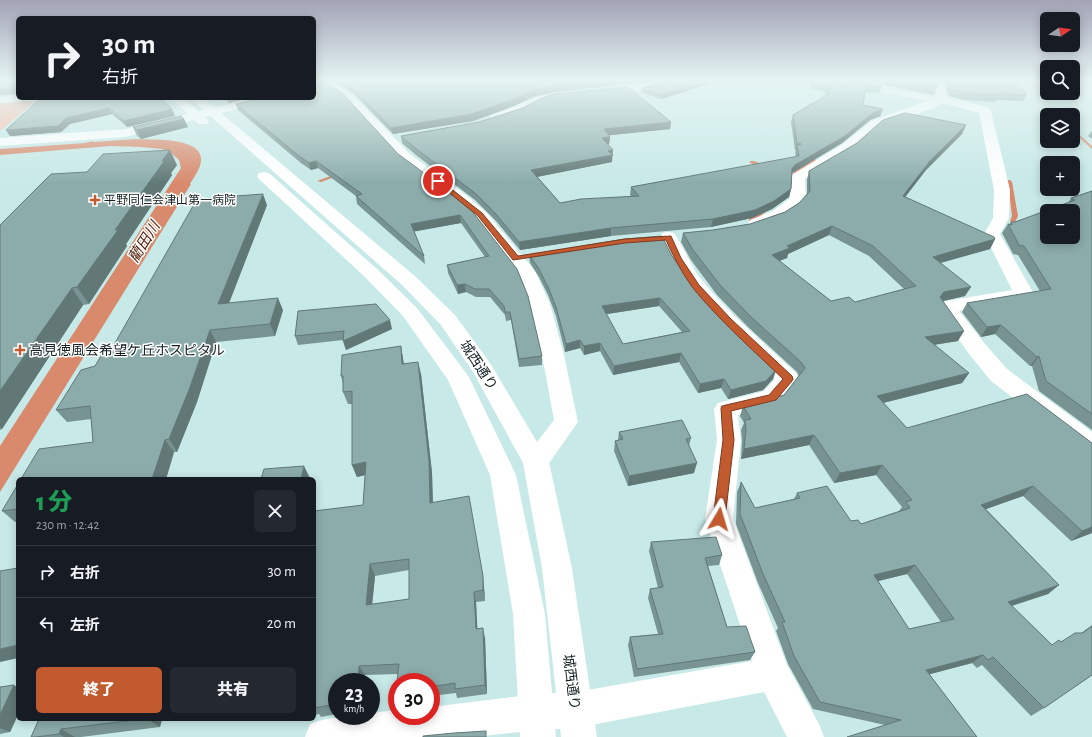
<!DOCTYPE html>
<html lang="ja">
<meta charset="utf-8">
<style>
:root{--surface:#171b24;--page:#242831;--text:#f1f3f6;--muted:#9ea1a6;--line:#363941;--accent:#c15a2f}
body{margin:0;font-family:"Alegreya Sans","Noto Sans JP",sans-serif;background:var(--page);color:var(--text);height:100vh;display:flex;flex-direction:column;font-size:15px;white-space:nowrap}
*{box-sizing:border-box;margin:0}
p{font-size:13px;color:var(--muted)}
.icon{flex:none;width:22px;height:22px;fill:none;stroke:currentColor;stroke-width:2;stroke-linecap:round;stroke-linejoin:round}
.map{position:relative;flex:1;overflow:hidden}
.panel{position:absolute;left:16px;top:477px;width:300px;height:244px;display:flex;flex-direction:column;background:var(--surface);border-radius:6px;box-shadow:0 2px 10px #0003}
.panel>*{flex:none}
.guide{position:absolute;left:16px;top:16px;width:300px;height:84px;border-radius:6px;box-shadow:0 2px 10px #0003;background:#171b24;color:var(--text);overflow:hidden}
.needle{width:26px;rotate:77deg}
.controls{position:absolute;left:1040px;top:12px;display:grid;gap:8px}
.controls a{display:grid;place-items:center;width:40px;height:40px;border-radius:6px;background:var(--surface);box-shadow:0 2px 10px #0003;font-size:20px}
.speed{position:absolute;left:328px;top:673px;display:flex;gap:8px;font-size:20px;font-weight:700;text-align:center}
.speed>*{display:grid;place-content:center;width:52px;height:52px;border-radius:50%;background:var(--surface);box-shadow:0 2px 10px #0003;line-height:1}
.speed small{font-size:10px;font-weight:400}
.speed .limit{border:6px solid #d22;background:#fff;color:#111}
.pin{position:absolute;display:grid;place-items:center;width:34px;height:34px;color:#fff;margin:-17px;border:2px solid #fff;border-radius:50%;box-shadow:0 1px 4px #0007}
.me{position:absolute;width:44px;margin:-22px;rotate:7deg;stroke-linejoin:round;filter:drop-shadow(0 0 3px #0008)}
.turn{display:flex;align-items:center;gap:14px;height:84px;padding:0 20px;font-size:18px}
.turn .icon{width:52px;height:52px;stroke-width:2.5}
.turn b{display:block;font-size:28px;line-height:34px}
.round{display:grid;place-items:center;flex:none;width:42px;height:42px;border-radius:6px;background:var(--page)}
.head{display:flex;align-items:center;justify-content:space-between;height:68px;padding:0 20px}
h1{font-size:24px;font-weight:800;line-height:30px;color:#1e9e55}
.primary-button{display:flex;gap:8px;margin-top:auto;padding:8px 20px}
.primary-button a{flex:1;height:46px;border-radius:6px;background:var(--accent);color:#fff;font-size:16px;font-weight:800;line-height:46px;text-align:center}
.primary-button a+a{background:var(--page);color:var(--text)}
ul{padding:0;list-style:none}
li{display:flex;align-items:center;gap:12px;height:52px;padding:0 20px;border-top:1px solid var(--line)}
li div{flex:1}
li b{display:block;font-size:15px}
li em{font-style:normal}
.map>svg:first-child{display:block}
.green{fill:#f8b8a0}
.water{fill:#d98a6c}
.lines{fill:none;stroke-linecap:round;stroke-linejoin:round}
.stream{fill:#d98a6c;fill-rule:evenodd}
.minor{fill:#fff;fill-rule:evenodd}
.tertiary{fill:#fff;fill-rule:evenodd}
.wall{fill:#789492;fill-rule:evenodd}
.shaded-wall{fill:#617877}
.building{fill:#8bacaa;stroke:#617877;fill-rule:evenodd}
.route{fill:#c15a2f;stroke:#7d3a1f}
.poi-dot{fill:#c15a2f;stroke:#fff;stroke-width:1.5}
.labels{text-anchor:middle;stroke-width:3;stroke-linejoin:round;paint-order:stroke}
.far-poi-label{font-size:12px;fill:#142120;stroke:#fff;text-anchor:start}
.poi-label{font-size:14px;fill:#142120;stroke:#fff;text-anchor:start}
.street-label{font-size:14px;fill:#142120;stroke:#fff}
.water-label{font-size:15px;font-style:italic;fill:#501e09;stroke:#fff}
</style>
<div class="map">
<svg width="1092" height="737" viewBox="0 0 1092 737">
<rect width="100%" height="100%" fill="#c7e9e7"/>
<!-- green -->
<g class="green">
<path d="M1020 81H1047V93H1073V89L1075 95C1054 98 1038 89 1020 81Z"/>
<polygon points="31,101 34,102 0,131 0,102"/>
</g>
<!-- water -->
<path class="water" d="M136 139C152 140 199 137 201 158 202 167 194 177 190 184H191L0 492V446L181 168 179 160 171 153 162 149 142 147 110 146 0 155V149L85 143 93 141V142Z"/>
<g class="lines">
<!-- stream -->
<g class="stream">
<polygon points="1073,129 1092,146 1092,149 1073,132"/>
<polygon points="813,159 817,160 803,169 796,176 792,176 792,174 799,167"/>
<polygon points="750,161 754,161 769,167 767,168 750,163"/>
<polygon points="336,174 340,175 321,182 317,181"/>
<polygon points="1006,180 1010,180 1012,182 1018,216 1015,222 1013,223 1010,221 1012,216 1008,183 1006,181"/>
<polygon points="765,208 768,210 767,211 753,221 749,221 749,219"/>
</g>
<!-- minor -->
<g class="minor">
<polygon points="320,81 332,81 354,96 410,154 466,195 486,212 535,271 550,304 564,355 578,422 545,469 536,472 527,469 523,462 527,455 554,420 542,355 530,304 519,276 474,218 456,201 400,160 346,100"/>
<polygon points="654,81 671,81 670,83 645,90 602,95 598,94 596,92 598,90 602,89 644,84"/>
<path d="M836 81H858L936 97 933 81H943L948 97 989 108 991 111 1010 190 1009 218 1000 234 1034 294 1031 298 1024 300 959 311 985 344 1007 369 1092 432V455L1083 452 991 381 969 354 936 307 939 303 946 301 1012 290 984 234 993 218 994 190 979 113 943 103 931 109 879 127 853 150 805 179 806 199C796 214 768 231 750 226L748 223 750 220 773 211 790 198 791 177 793 174 843 144 871 121 926 101 841 84Z"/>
<polygon points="556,93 560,94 562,96 560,98 544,102 499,122 491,122 489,119 491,116 536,97"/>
<polygon points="18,95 18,98 40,98 38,100 34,101 0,103 0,97"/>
<polygon points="255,98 276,98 274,100 125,137 0,146 0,138 125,129"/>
<path d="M668 232 674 233C685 249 691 268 704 283 732 316 765 344 796 373L799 379 780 404 738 415 741 440 733 519 787 665 819 724 824 737H787L764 692 576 728 537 730 475 737H305L310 724C330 716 350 716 371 716V713L397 710V716H431V707L537 694 576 692 752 661 705 519 717 440 714 409 718 403 764 391 775 379C746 351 715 322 690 290 677 275 668 255 660 237L662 233Z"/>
</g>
<!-- tertiary -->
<g class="tertiary">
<polygon points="171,98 184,98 209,121 207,124 199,124"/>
<polygon points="190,98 203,98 416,277 455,315 490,363 549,462 572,568 597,737 561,737 542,568 523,463 473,372 441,325 402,285"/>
<polygon points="264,172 269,173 377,269 417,308 469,377 516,475 545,614 556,737 520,737 513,614 490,475 448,380 403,316 365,277 259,179 257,176 259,173"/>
</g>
</g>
<!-- wall -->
<g class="wall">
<polygon points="335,81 618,81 618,85 554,92 533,97 514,106 473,121 393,134 355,95"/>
<polygon points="618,81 649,81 644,83 618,84"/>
<polygon points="669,81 710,81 709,84 661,99 641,92 642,88"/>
<polygon points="812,81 882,87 879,93 865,92 863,105 883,109 880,116 870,120 842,143 792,173 792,174 791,189 789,197 772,209 752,218 711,227 611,236 520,250 496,221 475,200 416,155 402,143 401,136 671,122 670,129 608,135 610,137 609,144 608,144 612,154 612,162 537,177 560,203 631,196 630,195 631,187 796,157 795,152 796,150 795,150 791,122 793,115 824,97 826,92 810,88"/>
<polygon points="866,81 936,81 937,88 934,95"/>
<polygon points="944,81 1016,81 1027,95 1023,101 996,100 995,102 964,100 949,96"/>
<polygon points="41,98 175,116 127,127 112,114 70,124 61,132 10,136 6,130"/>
<polygon points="223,98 249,98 229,103"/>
<polygon points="236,104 398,154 472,211 542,356 542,365 519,367 511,320 506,321 505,315 490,297 476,297 466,292 458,294 448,273 447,265 485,257 461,223 414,231 424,256 425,264 357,204 356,196 318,168 311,170 301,163 238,110"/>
<polygon points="184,119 188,127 141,139 137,136 133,127"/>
<path d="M966 125 962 134 926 170 905 197 995 239 990 249 941 263 965 296 943 301 958 341 934 345 969 373 962 383 883 403 907 428 1092 443V533L1071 541 1023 496 986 509 1059 585 1048 594 1012 606 1052 645 1061 642 1081 633 1092 625V675L1044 708 1031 716 982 665 977 668 972 663 929 674 977 737 885 725 813 709 788 664 776 631 778 628 758 583 736 524 737 492 741 482 755 508 794 499 797 493 851 521 861 524 899 511 902 507 876 475 834 483 809 445 741 459 742 440 741 430 744 423 740 416 743 406 784 395 799 376 797 372 748 327 717 295 691 260 681 242 683 233 713 230 750 224 785 212 799 203 807 194V180L809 171ZM829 235 869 256 904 289 855 302 831 301 779 261 787 258 788 254ZM907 574 941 622 909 629 878 581Z"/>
<polygon points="1092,131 1092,139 1088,136"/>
<polygon points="177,165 171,173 172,175 126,244 127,246 89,304 83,305 2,429 0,430 0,225 87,172"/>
<polygon points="1092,191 1092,430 1039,391 1032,366 1030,366 995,334 981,337 962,312 967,303 1040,291 1018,255 1013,254 1002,233 1008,224 1009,225 1011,222 1015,222 1068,203 1071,198"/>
<polygon points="267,205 229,303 283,310 275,336 216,342 197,402 177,452 174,452 166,479 21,479 93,442 91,419 67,422 56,410 95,366"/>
<path d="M529 255 672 256 698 292 729 325 776 370 773 379 763 390 728 399 721 388 698 393 679 362 613 375 600 351 584 355 580 348 565 352 556 316 548 295 539 277 530 263ZM659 306 682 332 623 344 606 314Z"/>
<polygon points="298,311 392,329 346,350 343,340 298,345 295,336"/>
<path d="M401 346 403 359 404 364 421 374 432 473 433 502 484 587 485 601 476 602 477 629 485 638 487 694 457 698 456 693 431 696V682L398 674 365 675 337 682V714L321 717 319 714 314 715V511L363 505 365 475 357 477 352 465V404H348L343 392V384L341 376ZM409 570V599L372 604 375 576Z"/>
<polygon points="619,432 691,438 689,446 694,473 628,486 614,451 615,441 618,440"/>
<polygon points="18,484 18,522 15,522 2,511"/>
<polygon points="651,542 722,555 719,565 708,566 727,627 755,652 750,660 634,677 628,645 630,637 658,634 648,598 650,589 658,588 649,551"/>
<polygon points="0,687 18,688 18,715 10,732 0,734"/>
<polygon points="39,719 162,719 160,727 81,737 36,737"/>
</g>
<!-- shaded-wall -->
<g class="shaded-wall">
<polygon points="596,81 618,81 618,85 554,92 533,97 514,106 473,121 393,134 391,128 533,90 554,85"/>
<polygon points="708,81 710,81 709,84 661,99 661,95"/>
<polygon points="18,87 18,94 0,95 0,89"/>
<polygon points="227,98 249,98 229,103"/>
<polygon points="109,108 112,114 70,124 61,132 10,136 6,130 66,118"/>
<polygon points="172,109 175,116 127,127 124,121"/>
<polygon points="883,109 880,116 870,120 842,143 792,173 790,177 792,169 795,165 873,113"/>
<polygon points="184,119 188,127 141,139 137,130"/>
<polygon points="671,122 670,129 603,136 604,129"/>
<polygon points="966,125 962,134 926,170 899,205 903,196 930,161"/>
<polygon points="610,137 609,144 601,145 602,138"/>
<polygon points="170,150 177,165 171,173 172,175 126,244 127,246 89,304 77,287 162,161"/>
<polygon points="613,150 612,162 531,178 531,170"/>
<polygon points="316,161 318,168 311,170 309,163"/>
<polygon points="791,189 789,197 772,209 752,218 711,227 713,219"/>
<polygon points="263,194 267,205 224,316 218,304"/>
<polygon points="460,215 461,223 412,232 411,224"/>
<polygon points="832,226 829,235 788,254 787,258 769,265 772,255 787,246"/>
<polygon points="611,228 611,236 520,250 519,242"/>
<polygon points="995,239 990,249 928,266 933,257"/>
<polygon points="465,284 466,292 458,294 457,285"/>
<polygon points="971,287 965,296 939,302 940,297 944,292"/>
<polygon points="72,288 83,305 2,429 0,427 0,391"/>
<polygon points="278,298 283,310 275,336 270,324"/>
<polygon points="660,298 659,306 601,315 602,306"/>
<polygon points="390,320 392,329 346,350 343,341"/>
<polygon points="1001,325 995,334 981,337 987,327"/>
<polygon points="210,330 216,342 197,402 177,452 169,439"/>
<polygon points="964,331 958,341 919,347 925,337"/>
<polygon points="580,340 580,348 565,352 566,344"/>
<polygon points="600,343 600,351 584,355 584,346"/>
<polygon points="401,346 403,359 405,376 402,364"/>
<polygon points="681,353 679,362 613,375 614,366"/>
<polygon points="1039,356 1032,366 1030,366 1037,357"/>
<polygon points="418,362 421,374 432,473 433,515 430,503"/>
<polygon points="776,370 773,379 763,390 728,399 731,390"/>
<polygon points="969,373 962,383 871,406 877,396"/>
<polygon points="724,379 721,388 698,393 700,384"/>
<polygon points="814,435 809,445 741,459 744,449"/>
<polygon points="165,440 174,452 166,479 152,479"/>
<polygon points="366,462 370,474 357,477 352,465"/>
<polygon points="697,463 694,473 628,486 629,476"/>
<polygon points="882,465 876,475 834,483 840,473"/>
<polygon points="304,466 310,478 309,479 301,479"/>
<polygon points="1033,486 1023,496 972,514 981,505"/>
<polygon points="1092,527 1092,533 1071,541 1082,531"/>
<polygon points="370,564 375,576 371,616 366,605"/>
<polygon points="915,565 907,574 866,584 874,575"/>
<polygon points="483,576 484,587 485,601 483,590"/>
<polygon points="1059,585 1048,594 997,610 1008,602"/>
<polygon points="474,592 476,602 478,639 476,629"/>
<polygon points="483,628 485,638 487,694 485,685"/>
<polygon points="18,645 18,658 0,662 0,649"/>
<polygon points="983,655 972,663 916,678 926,670"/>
<polygon points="359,666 365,675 364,682 358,682"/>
<polygon points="14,685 18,688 18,715 10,732 0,728 0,715"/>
<polygon points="147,719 162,719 160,727"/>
<polygon points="61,729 75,737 64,737 59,734"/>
</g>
<!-- building -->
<g class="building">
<polygon points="0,81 18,81 18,87 0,89"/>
<polygon points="314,81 325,81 344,95 398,154 454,195 472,211 517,269 528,296 542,356 519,359 510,312 505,312 504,306 489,289 475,289 465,284 457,285 447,265 489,256 460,215 411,224 424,256 356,196 362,194 316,161 309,163 299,156 236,104 260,98 314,98"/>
<polygon points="342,81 596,81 554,85 533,90 514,99 472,114 391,128 353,88"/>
<polygon points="669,81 708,81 661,95 642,88"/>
<polygon points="812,81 853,81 882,87 866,85 863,105 883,109 873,113 845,136 795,165 792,169 791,189 774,201 755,210 713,219 611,228 519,242 495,213 475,193 415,148 401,136 479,122 523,108 542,98 554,94 628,87 671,122 604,129 610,137 602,138 613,150 608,151 613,155 531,170 560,203 581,199 639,196 631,187 799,156 797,145 801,144 797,143 793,115 830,93 826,92 834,87"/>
<polygon points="900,81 936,81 937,88"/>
<polygon points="949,81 1016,81 1027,95 996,93 998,95 967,93 952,89"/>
<polygon points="41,98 161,98 172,109 124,121 109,108 66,118 58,126 6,130"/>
<path d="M905 113 966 125 930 161 903 196 994 237 995 239 933 257 971 287 944 292 940 297 964 331 925 337 969 373 877 396 907 428 1027 394 1092 443V527L1082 531 1033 486 981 505 1059 585 1008 602 1052 645 1059 640 1061 642 1075 633H1083L1092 626V675L1044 708 993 657 988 660 983 655 926 670 977 737H847L901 720 820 702 794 656 782 622H785L763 574 740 514 741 482 755 508 800 498 797 493 827 486 851 521 858 520 861 524 910 508 906 502 912 500 882 465 840 473 814 435 744 449 746 430 745 420 751 419 743 406 784 395 805 368 801 362 751 317 720 285 693 250 683 233 713 230 750 224 785 212 799 203 810 191 809 171 857 143 883 120ZM832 226 873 246 916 286 855 302 849 297 831 301 772 255 790 248 787 246ZM915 565 954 619 909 629 874 575Z"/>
<polygon points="181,116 184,119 137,130 133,127"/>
<polygon points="170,150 162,161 165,160 115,230 118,230 77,287 72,288 0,391 0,225 51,174 87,172 103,154"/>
<path d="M1092 191V414L1046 381 1039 356 1037 357 1001 325 987 327 967 303 1051 289 1024 246 1019 245 1008 224 1012 225 1011 222H1015L1075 200 1071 198ZM1047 211H1073V237H1047Z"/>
<polygon points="263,194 218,304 278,298 270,324 210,330 189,390 169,439 165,440 152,479 21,479 39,449 93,442 90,406 56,410 81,370 95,366 104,351 111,350 197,199"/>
<path d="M662 236 672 256 698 292 729 325 776 370 766 381 731 390 724 379 700 384 681 353 614 366 600 343 584 346 580 340 566 344 556 307 548 287 539 269 529 255 625 239ZM660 298 690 331 623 344 602 306Z"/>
<polygon points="376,304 390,320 343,341 344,331 295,336 298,311"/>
<path d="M401 346 402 364 418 362 429 461 430 503 469 496 483 576V590L474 592 476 629 483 628 485 685 455 689V683L431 687V682H397L399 664 359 666 358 682H337V704L314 708V511L363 505 366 462 352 465V391L343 392V376H341L342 355ZM409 559V599L366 605 370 564Z"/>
<polygon points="682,420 691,438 686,439 697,463 629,476 615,441 623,439 619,432"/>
<polygon points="304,466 301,479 261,479 264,469"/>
<polygon points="18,484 18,509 2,511"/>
<polygon points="716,537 722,555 705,558 727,627 746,626 755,652 637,669 630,637 663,634 650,589 663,587 651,542"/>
<polygon points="18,568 18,645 0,649 0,571"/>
<polygon points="397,682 397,691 396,692"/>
<polygon points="14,685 0,715 0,687"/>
<polygon points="39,719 143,719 61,729 59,734 36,737 31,737"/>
<polygon points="486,731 486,737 423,737 423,736 454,733"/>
</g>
<!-- sky -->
<linearGradient id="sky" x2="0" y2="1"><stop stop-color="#a2a3b6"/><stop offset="0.44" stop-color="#e6f5f4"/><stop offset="1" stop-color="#e6f5f4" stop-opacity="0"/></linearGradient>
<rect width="1092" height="184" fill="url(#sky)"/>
<!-- route -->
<path class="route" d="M436 180H440L482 213 518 256 625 239 671 236 681 258 699 285 731 319 792 376 793 379 792 381 776 400 731 411 734 440 725 519 723 522 719 524 715 522 713 519 723 440 721 408 722 406 726 405 769 395 783 379C754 351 718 319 693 288 682 273 673 256 666 240L625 243 513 260 478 216 436 182Z"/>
<!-- markers -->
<g class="poi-dot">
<path d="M93 194h4v4h4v4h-4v4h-4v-4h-4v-4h4z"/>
<path d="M18 344h4v4h4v4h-4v4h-4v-4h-4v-4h4z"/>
</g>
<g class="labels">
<!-- far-poi labels -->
<g class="far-poi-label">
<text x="104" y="204">平野同仁会津山第一病院</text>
</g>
<!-- poi labels -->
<g class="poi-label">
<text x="29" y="355">高見徳風会希望ケ丘ホスピタル</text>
</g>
<!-- street labels -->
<g class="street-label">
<text transform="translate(479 365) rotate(57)" y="5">城西通り</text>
<text transform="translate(572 682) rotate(83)" y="5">城西通り</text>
</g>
<!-- water labels -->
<g class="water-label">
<text transform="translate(144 242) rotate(-58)" y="5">藺田川</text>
</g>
</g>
</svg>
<div class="controls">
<a><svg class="needle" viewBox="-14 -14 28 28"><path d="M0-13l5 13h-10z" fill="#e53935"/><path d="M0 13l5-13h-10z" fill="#9ea1a6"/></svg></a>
<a><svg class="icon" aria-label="search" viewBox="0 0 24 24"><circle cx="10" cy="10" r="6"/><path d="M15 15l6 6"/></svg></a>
<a><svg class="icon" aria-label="layers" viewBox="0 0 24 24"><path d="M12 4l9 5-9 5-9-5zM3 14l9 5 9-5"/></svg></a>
<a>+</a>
<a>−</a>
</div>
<div class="speed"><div>23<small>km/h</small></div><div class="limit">30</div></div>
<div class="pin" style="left:438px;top:181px;background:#d93025"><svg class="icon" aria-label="arrive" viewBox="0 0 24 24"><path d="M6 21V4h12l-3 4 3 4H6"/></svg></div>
<svg class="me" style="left:719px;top:519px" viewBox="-20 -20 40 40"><path d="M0-17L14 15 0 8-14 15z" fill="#c15a2f" stroke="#fff" stroke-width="4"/></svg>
<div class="guide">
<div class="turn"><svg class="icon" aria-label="right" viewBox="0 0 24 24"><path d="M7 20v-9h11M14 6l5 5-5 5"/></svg><div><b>30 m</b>右折</div></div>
</div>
<section class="panel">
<div class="head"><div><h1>1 分</h1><p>230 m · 12:42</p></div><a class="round"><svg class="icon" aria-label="close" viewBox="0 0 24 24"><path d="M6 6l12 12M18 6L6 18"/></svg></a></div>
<ul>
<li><svg class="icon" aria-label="right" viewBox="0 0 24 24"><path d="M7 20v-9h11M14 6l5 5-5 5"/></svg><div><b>右折</b></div><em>30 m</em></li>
<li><svg class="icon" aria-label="left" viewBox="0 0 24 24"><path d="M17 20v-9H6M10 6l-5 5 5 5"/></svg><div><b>左折</b></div><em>20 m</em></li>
</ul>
<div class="primary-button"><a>終了</a><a>共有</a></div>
</section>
</div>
